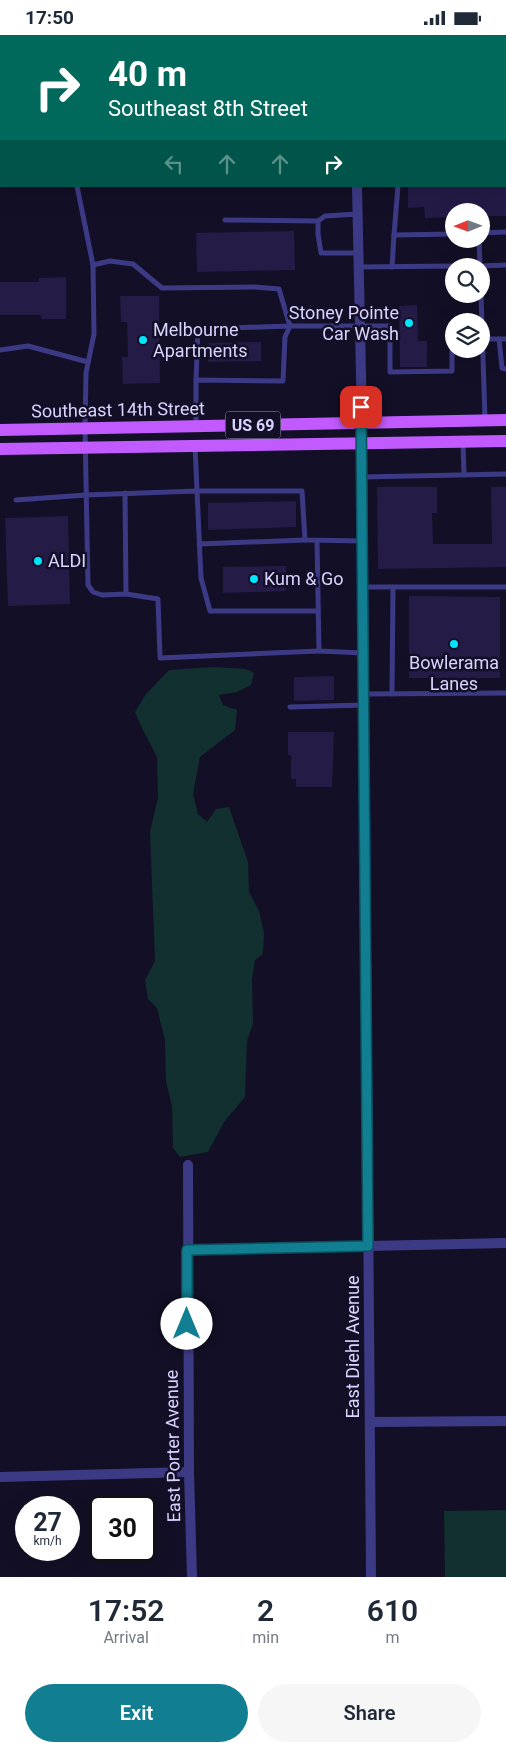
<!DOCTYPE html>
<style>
:root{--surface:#fff;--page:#f6f6f7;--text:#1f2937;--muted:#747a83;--accent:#117e91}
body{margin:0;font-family:Roboto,sans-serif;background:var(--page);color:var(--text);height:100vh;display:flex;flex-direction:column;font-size:19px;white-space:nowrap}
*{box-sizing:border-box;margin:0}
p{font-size:16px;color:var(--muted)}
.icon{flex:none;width:28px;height:28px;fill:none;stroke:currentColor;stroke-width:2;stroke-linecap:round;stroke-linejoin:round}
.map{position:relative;height:1542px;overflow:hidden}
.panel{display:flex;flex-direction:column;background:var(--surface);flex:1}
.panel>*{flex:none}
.guide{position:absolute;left:0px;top:0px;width:506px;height:152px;box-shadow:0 5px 20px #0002;background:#00695c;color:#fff;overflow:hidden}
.needle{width:32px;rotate:269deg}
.fabs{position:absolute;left:445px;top:168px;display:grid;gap:10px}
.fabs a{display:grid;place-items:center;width:45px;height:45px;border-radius:50%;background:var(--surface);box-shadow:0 5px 20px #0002;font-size:25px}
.speed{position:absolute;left:15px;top:1461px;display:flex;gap:10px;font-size:25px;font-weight:700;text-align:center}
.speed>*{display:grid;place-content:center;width:65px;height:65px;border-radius:50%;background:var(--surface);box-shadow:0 5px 20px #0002;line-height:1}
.speed small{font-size:12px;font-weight:400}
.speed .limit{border:2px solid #111;border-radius:8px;background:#fff;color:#111}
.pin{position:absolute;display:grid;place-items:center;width:42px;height:42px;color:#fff;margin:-21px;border-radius:10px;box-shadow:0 2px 8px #0006}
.me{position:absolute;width:55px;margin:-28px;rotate:0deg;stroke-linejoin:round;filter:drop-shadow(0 0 4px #0008)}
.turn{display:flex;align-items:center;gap:18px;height:105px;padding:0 25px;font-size:22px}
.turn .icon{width:65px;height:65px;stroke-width:2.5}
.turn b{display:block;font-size:35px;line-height:42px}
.lanes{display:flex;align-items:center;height:48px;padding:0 25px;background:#0003;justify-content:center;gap:25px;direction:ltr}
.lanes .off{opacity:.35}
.eta{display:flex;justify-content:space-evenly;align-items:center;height:85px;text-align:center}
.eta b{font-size:30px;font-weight:600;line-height:35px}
.cta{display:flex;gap:10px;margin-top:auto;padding:10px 25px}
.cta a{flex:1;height:58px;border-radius:30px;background:var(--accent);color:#fff;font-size:20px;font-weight:600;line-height:58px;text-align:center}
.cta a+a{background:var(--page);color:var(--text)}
.status{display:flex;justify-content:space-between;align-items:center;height:35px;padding:0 25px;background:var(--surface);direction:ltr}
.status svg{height:14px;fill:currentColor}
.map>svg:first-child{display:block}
.green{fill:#12302f}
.building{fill:#241b47}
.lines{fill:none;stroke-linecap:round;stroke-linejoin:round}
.service{stroke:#3d3a85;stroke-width:5}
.minor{stroke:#3d3a85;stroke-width:10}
.primary{stroke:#c25bff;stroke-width:12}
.route-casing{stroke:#0b525e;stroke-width:12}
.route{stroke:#117e91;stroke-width:9}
.poi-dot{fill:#00e5ff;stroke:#130f26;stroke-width:2}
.labels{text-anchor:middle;stroke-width:5;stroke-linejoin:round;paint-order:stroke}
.shield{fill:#130f26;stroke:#9e99be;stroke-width:1}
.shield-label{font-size:16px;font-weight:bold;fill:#d9d4ff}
.poi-label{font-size:18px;fill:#d9d4ff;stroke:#130f26;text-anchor:start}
.street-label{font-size:18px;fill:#d9d4ff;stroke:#130f26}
</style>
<div class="status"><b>17:50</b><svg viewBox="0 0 49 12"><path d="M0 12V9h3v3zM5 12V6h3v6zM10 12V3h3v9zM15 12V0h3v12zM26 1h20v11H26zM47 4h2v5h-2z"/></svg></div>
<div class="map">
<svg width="506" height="1542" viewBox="0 0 506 1542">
<rect width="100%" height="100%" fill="#130f26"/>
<!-- green -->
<g class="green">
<polygon points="212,632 246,634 254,638 251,650 237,657 219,660 223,670 237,675 235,695 200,722 193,759 198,779 207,787 216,774 229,772 248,827 249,857 259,876 264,898 263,919 255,925 252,945 253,989 247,1006 245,1062 224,1087 208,1117 180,1122 173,1113 172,1071 166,1047 165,1005 157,973 148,964 145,945 155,926 150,797 158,763 157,722 142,693 135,677 146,659 169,635"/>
<polygon points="506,1475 506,1542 445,1542 444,1476"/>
</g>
<!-- building -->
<g class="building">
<polygon points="506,151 506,181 481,181 481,176 454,176 454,182 425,183 424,172 408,173 408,152"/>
<polygon points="294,196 295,235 197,237 196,198"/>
<polygon points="66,242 66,284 41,284 41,280 0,280 0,247 39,247 39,243"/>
<polygon points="120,261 159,261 160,348 123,349 122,322 128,322 127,287 121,287"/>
<polygon points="417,270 418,306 427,306 427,332 400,332 399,271"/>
<polygon points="261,307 261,326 208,327 208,308"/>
<polygon points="377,452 437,452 437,478 432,478 433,509 492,509 491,452 506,452 506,532 378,534"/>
<polygon points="296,466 296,492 208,495 208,468"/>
<polygon points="68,481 70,569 8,571 5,483"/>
<polygon points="286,531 286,556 223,558 223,532"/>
<polygon points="409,561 500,562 500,643 409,643"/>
<polygon points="334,641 334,665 294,666 294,642"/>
<polygon points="288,697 334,697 332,752 296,752 296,744 291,744 291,720 288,720"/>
</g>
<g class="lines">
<!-- service -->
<g class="service">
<polyline points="120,1 120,0"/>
<polyline points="0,74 1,77"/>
<polyline points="505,132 506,132"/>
<polyline points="77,151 93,230"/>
<polyline points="225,185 318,186 318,199 321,218 358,218"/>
<polyline points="318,186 325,181 358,179"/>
<polyline points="481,198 506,197"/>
<polyline points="394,200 398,151"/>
<polyline points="455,231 480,231 479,204"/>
<polyline points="480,231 506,230"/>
<polyline points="359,232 454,231"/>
<polyline points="392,232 394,200 454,199"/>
<polyline points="481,259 485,385"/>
<polyline points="482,304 506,304"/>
<polyline points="499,304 502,333 506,334"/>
<polyline points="0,315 28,311 88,327"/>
<polyline points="196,345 198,294 290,291 279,254 255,252 162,253 133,229 110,226 93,230 94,299 86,338 85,393 88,550 93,557 102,560 126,559 158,564 160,623 319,616"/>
<polyline points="196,391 196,345 283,346 285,302 290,291 390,291 390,337 452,336 452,305 454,305"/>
<polyline points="463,408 464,440"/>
<polyline points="195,411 197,456 302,456 305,505 363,506"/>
<polyline points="362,442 506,439"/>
<polyline points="125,458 126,559"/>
<polyline points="16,465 86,460 197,456 201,543 210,576 318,576"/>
<polyline points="317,506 319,616 363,618"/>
<polyline points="199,509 305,505"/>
<polyline points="363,552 506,552"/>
<polyline points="364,659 506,658"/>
<polyline points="392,659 393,552"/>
<polyline points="290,672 364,670"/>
</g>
<!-- minor -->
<g class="minor">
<polyline points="354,0 354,1"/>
<polyline points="357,151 362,387 371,1542"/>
<polyline points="188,1130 189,1437 192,1542"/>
<polyline points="187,1215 506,1208"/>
<polyline points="370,1387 506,1386"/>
<polyline points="0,1442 189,1437"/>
</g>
<!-- primary -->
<g class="primary">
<polyline points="0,395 506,385"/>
<polyline points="0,414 506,406"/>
</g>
</g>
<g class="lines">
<!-- route casing -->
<g class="route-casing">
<polyline id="route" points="187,1289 187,1215 368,1211 361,372"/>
</g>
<!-- route -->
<use href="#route" class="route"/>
</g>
<!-- markers -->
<g class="poi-dot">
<circle cx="409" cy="288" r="5"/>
<circle cx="143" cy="305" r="5"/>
<circle cx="38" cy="526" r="5"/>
<circle cx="254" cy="544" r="5"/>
<circle cx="454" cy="609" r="5"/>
</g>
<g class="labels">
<!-- shield labels -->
<rect class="shield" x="225.5" y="376.5" width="55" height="27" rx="4"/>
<g class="shield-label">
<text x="253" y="396">US 69</text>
</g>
<!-- poi labels -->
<g class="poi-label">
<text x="399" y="284" text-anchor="end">Stoney Pointe<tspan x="399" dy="21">Car Wash</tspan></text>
<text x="153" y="301">Melbourne<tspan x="153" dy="21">Apartments</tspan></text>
<text x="48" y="532">ALDI</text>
<text x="264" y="550">Kum &amp; Go</text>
<text x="454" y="634" text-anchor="middle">Bowlerama<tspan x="454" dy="21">Lanes</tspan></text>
</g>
<!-- street labels -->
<g class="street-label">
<text transform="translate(118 375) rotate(-1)" y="6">Southeast 14th Street</text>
<text transform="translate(353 1312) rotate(-90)" y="6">East Diehl Avenue</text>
<text transform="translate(173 1411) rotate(-91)" y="6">East Porter Avenue</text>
</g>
</g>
</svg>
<div class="fabs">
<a><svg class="needle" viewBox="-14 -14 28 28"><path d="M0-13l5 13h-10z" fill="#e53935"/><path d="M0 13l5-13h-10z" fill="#747a83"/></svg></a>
<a><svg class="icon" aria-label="search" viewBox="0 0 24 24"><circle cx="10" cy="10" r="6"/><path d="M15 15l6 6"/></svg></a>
<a><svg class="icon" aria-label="layers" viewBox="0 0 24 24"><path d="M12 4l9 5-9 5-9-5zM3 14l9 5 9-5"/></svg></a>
</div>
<div class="speed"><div>27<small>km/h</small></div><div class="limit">30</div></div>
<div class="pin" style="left:361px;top:372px;background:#d93025"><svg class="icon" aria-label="arrive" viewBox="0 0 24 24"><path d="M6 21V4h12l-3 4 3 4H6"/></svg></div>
<svg class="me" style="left:187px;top:1289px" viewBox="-20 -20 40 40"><circle r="19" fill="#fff"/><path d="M0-13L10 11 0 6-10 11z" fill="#117e91"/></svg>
<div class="guide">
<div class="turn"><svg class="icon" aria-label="right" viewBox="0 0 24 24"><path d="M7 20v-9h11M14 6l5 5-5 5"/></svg><div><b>40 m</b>Southeast 8th Street</div></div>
<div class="lanes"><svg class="icon off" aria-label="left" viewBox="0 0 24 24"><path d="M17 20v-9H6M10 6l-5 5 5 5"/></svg><svg class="icon off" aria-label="ahead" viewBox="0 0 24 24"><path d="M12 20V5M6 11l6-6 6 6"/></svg><svg class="icon off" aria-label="ahead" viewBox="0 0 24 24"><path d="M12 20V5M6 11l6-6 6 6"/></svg><svg class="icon" aria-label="right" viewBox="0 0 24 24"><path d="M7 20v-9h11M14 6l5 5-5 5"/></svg></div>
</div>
</div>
<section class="panel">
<div class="eta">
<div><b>17:52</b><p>Arrival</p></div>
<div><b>2</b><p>min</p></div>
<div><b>610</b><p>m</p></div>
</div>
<div class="cta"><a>Exit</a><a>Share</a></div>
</section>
